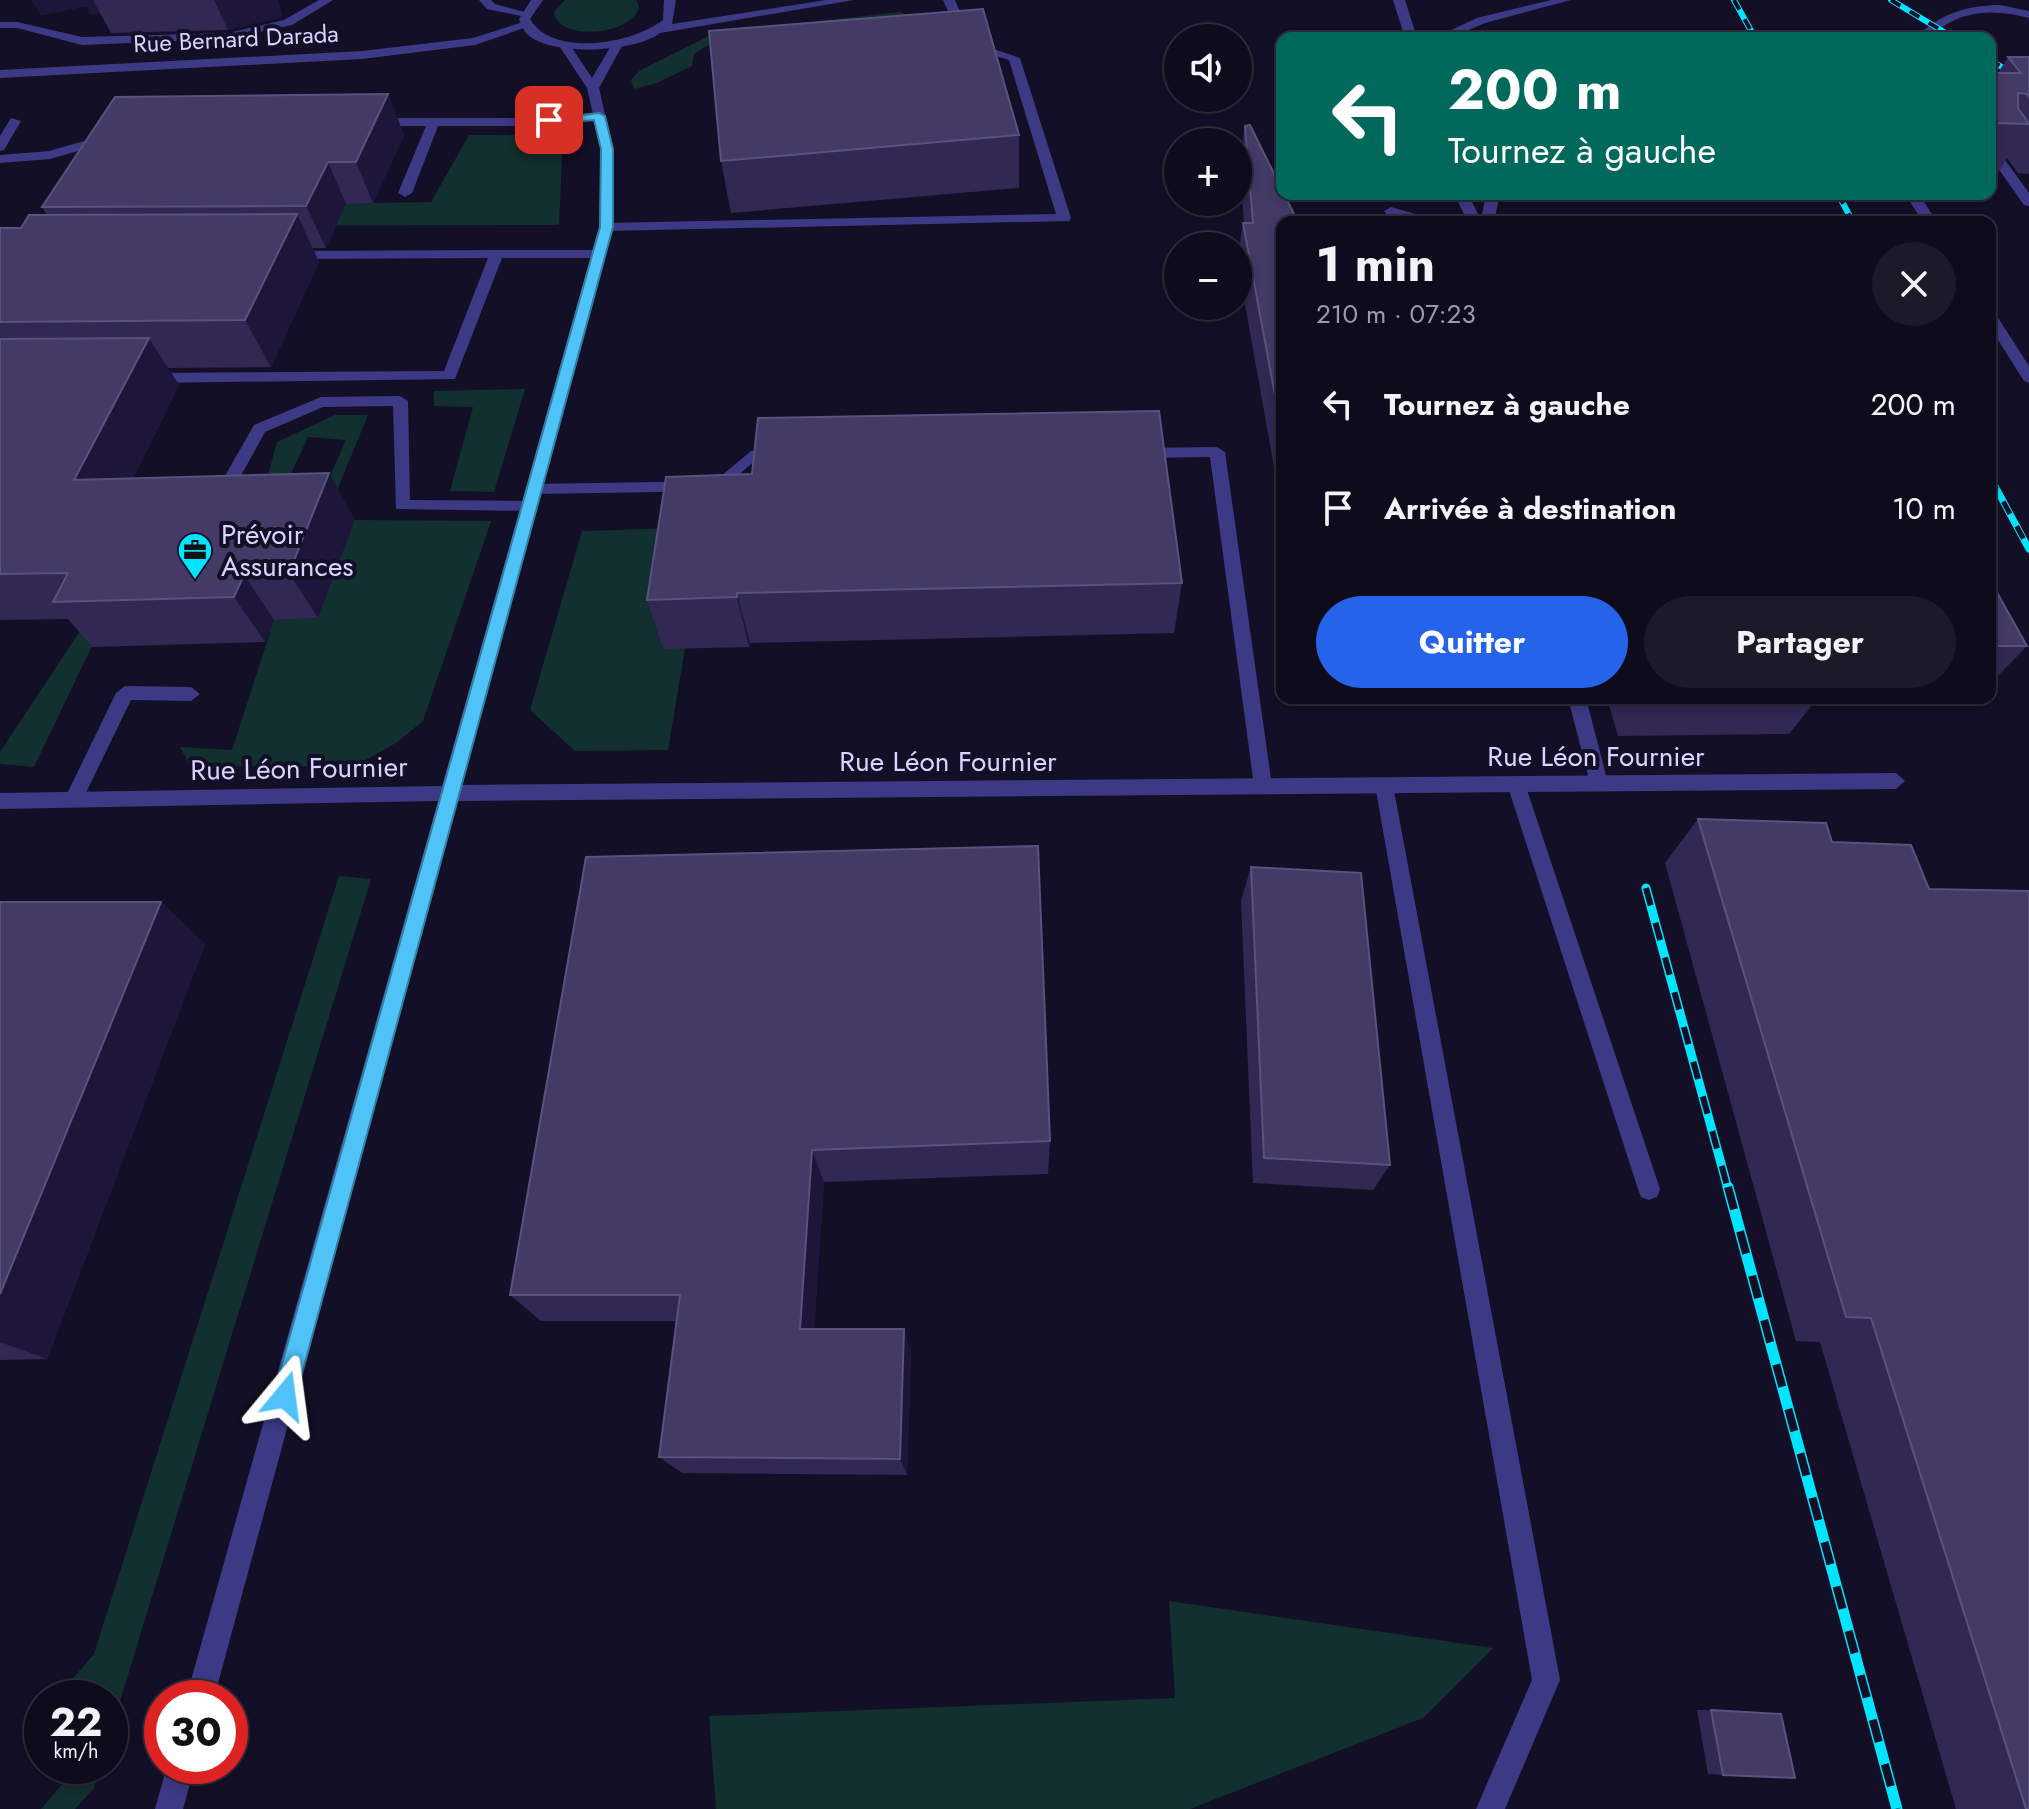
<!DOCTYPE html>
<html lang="fr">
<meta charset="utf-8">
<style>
:root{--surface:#0e0b1c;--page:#1c1929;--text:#f1f3f6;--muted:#9b9ba3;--line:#2e2b3b;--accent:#2563eb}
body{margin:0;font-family:Jost,sans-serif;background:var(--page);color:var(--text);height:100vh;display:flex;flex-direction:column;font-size:30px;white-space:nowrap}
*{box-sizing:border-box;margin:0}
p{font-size:26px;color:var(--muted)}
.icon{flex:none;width:44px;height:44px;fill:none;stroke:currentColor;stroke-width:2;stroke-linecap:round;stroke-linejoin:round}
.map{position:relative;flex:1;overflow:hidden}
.details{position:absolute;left:1276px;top:216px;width:720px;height:488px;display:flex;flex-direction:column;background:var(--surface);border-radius:16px;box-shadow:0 4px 12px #0003,0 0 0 2px var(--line)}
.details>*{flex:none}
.top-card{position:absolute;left:1276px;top:32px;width:720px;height:168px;border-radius:16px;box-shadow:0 4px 12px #0003,0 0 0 2px var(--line);background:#00695c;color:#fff;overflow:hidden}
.controls{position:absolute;left:1164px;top:24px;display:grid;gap:16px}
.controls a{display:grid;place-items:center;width:88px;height:88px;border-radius:50%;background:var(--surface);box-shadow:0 4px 12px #0003,0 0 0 2px var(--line);font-size:40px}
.speed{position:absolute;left:24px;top:1680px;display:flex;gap:16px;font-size:40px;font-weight:700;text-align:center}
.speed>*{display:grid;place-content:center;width:104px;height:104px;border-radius:50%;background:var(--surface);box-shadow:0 4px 12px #0003,0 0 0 2px var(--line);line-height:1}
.speed small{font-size:20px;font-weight:400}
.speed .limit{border:12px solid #d22;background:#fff;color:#111}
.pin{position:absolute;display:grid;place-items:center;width:68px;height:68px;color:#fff;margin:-34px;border-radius:16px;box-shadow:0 4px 12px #0006}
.me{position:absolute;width:88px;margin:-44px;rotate:16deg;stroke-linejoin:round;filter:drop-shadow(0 0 6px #0008)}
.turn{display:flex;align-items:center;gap:28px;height:168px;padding:0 40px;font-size:36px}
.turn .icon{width:104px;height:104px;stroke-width:2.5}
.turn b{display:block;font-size:56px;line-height:68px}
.round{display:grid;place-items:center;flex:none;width:84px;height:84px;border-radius:42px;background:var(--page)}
.headline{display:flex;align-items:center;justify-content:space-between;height:136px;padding:0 40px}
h1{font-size:48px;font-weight:700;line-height:60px}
.cta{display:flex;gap:16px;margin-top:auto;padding:16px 40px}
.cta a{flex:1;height:92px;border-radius:48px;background:var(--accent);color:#fff;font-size:32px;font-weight:700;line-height:92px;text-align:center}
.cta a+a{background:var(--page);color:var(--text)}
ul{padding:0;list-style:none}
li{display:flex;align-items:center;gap:24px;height:104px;padding:0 40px}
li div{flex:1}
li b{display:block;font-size:30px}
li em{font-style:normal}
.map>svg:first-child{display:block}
.green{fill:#12302f}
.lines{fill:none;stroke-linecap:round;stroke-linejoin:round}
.service{fill:#3d3a85;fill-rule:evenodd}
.minor{fill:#3d3a85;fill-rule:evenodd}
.tertiary{fill:#3d3a85;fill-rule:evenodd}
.rail-far3-casing{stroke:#00e5ff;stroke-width:6}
.rail-far2-casing{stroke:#00e5ff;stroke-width:7}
.rail-far1-casing{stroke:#00e5ff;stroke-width:9}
.rail-casing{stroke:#00e5ff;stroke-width:11}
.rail-far3{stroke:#130f26;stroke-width:4;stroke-dasharray:11;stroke-linecap:butt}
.rail-far2{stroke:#130f26;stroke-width:5;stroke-dasharray:14;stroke-linecap:butt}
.rail-far1{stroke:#130f26;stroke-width:6;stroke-dasharray:18;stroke-linecap:butt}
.rail{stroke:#130f26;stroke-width:8;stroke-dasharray:23;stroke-linecap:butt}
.wall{fill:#312854}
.shaded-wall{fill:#1d163a}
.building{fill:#433a66;stroke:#5a527e;stroke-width:2}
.route{fill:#4fc3f7;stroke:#337fa1;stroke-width:2}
.labels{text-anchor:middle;stroke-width:8;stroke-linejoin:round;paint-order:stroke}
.far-street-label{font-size:24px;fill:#d9d4ff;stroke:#130f26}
.poi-label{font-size:28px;fill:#d9d4ff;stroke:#130f26;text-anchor:start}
.street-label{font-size:28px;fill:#d9d4ff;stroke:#130f26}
</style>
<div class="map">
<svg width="2029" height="1809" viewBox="0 0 2029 1809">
<rect width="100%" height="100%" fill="#130f26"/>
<!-- green -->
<g class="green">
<path d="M565 0H636L639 6C635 36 556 42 554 12Z"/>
<polygon points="900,12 925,21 924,27 710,44 694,54 692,66 657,83 634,89 631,80 639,71 711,35 727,31"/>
<polygon points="469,135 563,135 559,225 83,226 95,207 431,202"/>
<polygon points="525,389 494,492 450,491 473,407 434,406 434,391"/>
<polygon points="335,415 368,415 331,505 355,520 491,521 423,721 396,743 355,766 191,767 180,747 232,750 274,620 318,618 319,501 346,440 308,437 279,500 261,501 277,442"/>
<polygon points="150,525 34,767 0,764 0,752"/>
<polygon points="680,528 685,648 668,750 575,751 530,710 582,531"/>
<polygon points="339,876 371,879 110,1734 110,1698 56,1698 94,1654"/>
<polygon points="1169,1601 1493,1648 1423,1718 1190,1809 716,1809 709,1716 1175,1698"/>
<polygon points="78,1766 100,1766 94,1788 75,1809 41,1809"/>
</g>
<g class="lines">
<!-- service -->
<g class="service">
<polygon points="319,0 333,0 292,25 228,39 82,45 17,28 0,28 0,22 17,22 82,37 228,33 284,20"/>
<polygon points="479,0 491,0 495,4 532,14 526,17 487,9"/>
<polygon points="943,0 955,0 973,42 1020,58 1071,218 1069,221 606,231 599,227 606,223 1056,214 1009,60 964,46"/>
<polygon points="1393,0 1405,0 1417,38 1405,38"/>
<polygon points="1551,0 1571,0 1485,23 1450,38 1434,38 1477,18"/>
<path d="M2000 5 2029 11V18C2002 11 1975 9 1949 23 1936 30 1932 38 1916 38 1938 14 1969 5 2000 5Z"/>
<polygon points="599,112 603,113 603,119 529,126 438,126 412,193 405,197 398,193 426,126 375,126 369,122 375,118 529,118"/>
<polygon points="11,118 21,121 4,150 0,151 0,136"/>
<polygon points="109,134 115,138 113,141 50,159 0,163 0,155 49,151"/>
<polygon points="1990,144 1994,145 2029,193 2029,206 2024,205 1990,157"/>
<polygon points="1454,194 1468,194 1481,220 1486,194 1500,194 1494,222 1468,222"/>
<polygon points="1905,194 1919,194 1937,222 1923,222"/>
<polygon points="1391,207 1433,219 1435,222 1414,222 1386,214 1384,211"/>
<polygon points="497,250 599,250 606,254 599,258 502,258 455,379 149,383 142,378 149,373 444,371 488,258 291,259 284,255 291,251"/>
<polygon points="1990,312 1995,313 2029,366 2029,383 2024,381 1990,327"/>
<polygon points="400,396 408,401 410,500 530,501 538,507 536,511 396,509 393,406 323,407 265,432 227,501 215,501 213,497 254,425 321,397"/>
<polygon points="1217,447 1225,452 1272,786 1263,794 1254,786 1210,457 1138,458 1130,453 1138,448"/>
<polygon points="751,451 782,451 790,456 782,461 755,461 719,491 536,494 528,489 536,484 715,481"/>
<polygon points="125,686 191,687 200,694 191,701 131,700 80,805 66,805 64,800 116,693"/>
<polygon points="1568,698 1586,698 1608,783 1606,788 1599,791 1590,783"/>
<polygon points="1516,776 1525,784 1660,1189 1657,1197 1649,1200 1641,1197 1638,1189 1507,784"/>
<polygon points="1384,777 1393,785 1560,1680 1505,1809 1476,1809 1532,1680 1375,785"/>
</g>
<!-- minor -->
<g class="minor">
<polygon points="526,21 532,24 530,26 475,45 362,59 0,78 0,70 362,51 473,38"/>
<polygon points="612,44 622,46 599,88 613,149 613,227 461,785 1896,773 1905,781 1896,789 457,801 214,1698 186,1698 438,801 0,809 0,793 442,786 599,227 601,149 587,88 560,47 570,45 592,78"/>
<polygon points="167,1766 195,1766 183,1809 155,1809"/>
</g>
<!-- tertiary -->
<path class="tertiary" d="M531 0H543L530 19C553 58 632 44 663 20L664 0H676L672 24 826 0H854L660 33C636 52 553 57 528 35 524 32 521 24 519 19Z"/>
<!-- rail-far3 casing -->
<g class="rail-far3-casing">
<g id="rail-far3">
<polyline points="1734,0 1755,38"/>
<polyline points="1891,0 1954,38"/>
<polyline points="1990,60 2029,83"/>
<polyline points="1838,194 1853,222"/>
</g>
</g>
<!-- rail-far2 casing -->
<g class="rail-far2-casing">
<polyline id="rail-far2" points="1990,477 2029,549"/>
</g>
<!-- rail-far1 casing -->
<g class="rail-far1-casing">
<polyline id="rail-far1" points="1646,888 1728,1189"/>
</g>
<!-- rail casing -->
<g class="rail-casing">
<polyline id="rail" points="1728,1187 1897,1809"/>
</g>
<!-- rail-far3 -->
<use href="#rail-far3" class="rail-far3"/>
<!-- rail-far2 -->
<use href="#rail-far2" class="rail-far2"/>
<!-- rail-far1 -->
<use href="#rail-far1" class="rail-far1"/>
<!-- rail -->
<use href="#rail" class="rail"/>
</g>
<!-- wall -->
<g class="wall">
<polygon points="32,0 278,0 282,17 228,30 111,33 100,13 90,14 86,6 41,15"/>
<polygon points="2008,57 2029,57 2029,174 2018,173 2007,158 1998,173 1990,173 1990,73 1998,73"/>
<polygon points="388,94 404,135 373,203 346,204 326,248 313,248 319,262 271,367 168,368 179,385 133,478 355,520 318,618 274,620 265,642 92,647 68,619 0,620 0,228 21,228 47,215 42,207"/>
<polygon points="1245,126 1282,222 1282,512 1238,265 1238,256 1243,223 1244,223 1239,163"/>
<polygon points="1019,135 1019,188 731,213 721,161"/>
<polygon points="752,474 1182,583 1174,633 750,643 749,647 663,649 647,600"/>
<polygon points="1990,580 2027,646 1990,684"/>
<polygon points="1607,698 1818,698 1789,734 1618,736"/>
<polygon points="1698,819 1832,842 1929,889 2029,1809 1956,1809 1820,1342 1796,1341 1665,863"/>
<polygon points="586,857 1050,1141 1048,1174 824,1182 814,1329 904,1329 911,1352 907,1475 682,1473 659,1457 676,1321 541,1321 510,1295"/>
<polygon points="1251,867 1390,1165 1373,1190 1253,1183 1241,901"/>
<polygon points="0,902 161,902 205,944 47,1359 0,1360"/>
<polygon points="1697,1710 1711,1710 1723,1775 1708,1774"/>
</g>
<!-- shaded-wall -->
<g class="shaded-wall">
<polygon points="32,0 93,0 100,13 90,14 86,6 41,15"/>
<polygon points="214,0 278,0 282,17 228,30"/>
<polygon points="388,94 404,135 373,203 356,162"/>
<polygon points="328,162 346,204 326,248 306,206"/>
<polygon points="297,214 319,262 271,367 245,320"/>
<polygon points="149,338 179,385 109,526 74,480"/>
<polygon points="329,473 355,520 318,618 289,573"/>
<polygon points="244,575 274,620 265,642 234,597"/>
<polygon points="737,593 750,643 749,647 737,597"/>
<polygon points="161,902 205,944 47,1359 0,1342 0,1294"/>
<polygon points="812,1150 824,1182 813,1352 800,1329"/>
<polygon points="904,1329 911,1352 907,1475 900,1459"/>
</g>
<!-- building -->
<g class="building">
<polygon points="983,9 1019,135 721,161 709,31"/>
<polygon points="2008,57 2029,57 2029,97 2027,94 2018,93 2018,108 2029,124 1990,123 1990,73 2021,73"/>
<polygon points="388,94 356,162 328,162 306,206 42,207 115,97"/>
<polygon points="1250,125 1282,190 1282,194 1284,194 1298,222 1282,222 1282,433 1243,223 1253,223 1245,126"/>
<polygon points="297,214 245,320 0,322 0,228 21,228 29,215"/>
<polygon points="149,338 74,480 329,473 289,573 244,575 234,597 53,602 68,573 0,574 0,339"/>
<polygon points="1159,411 1182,583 737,593 737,597 647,600 666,477 752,474 758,418"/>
<polygon points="1990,580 2027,646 1990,646"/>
<polygon points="1698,819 1826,823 1832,842 1911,845 1929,889 2029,891 2029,1809 2026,1809 1871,1318 1846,1317"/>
<polygon points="1038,846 1050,1141 812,1150 800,1329 904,1329 900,1459 659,1457 680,1295 510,1295 586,857"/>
<polygon points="1251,867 1361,873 1390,1165 1264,1158"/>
<polygon points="0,902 161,902 0,1294"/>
<polygon points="1711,1710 1781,1714 1795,1778 1723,1775"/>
</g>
<!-- route -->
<polygon class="route" points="599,113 605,116 613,149 613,227 296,1396 293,1404 285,1408 277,1404 273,1396 600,227 601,149 594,120 549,124 543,120"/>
<!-- icons -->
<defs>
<g id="office-pin" transform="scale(1.8)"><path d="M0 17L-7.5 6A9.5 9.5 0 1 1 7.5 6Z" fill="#00e5ff" stroke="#130f26"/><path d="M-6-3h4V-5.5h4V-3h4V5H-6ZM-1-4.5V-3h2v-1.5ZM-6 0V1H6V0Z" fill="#111"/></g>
</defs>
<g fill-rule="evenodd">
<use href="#office-pin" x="195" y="550"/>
</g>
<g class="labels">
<!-- far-street labels -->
<g class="far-street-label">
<text transform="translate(236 39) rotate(-3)" y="8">Rue Bernard Darada</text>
</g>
<!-- poi labels -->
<g class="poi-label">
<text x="221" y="544">Prévoir<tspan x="221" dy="32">Assurances</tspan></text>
</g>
<!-- street labels -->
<g class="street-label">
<text x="1596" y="766">Rue Léon Fournier</text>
<text x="948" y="771">Rue Léon Fournier</text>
<text transform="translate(299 768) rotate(-1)" y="10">Rue Léon Fournier</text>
</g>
</g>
</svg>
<div class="controls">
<a><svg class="icon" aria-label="sound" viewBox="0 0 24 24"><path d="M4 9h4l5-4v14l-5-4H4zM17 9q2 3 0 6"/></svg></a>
<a>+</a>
<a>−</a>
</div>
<div class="speed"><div>22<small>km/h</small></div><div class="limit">30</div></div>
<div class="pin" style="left:549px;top:120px;background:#d93025"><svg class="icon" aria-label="arrive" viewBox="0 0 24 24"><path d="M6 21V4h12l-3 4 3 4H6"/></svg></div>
<svg class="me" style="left:285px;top:1396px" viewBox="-20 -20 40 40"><path d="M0-17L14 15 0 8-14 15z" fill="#4fc3f7" stroke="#fff" stroke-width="4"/></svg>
<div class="top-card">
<div class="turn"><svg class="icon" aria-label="left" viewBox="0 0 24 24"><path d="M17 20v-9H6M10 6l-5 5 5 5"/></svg><div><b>200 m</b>Tournez à gauche</div></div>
</div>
<section class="details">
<div class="headline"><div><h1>1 min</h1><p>210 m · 07:23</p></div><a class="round"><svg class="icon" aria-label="close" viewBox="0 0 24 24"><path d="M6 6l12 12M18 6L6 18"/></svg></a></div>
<ul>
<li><svg class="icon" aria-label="left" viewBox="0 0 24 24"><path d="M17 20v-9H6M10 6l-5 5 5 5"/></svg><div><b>Tournez à gauche</b></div><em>200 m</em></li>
<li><svg class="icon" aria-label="arrive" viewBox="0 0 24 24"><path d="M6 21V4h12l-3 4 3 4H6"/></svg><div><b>Arrivée à destination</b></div><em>10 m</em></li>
</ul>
<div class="cta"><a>Quitter</a><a>Partager</a></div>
</section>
</div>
